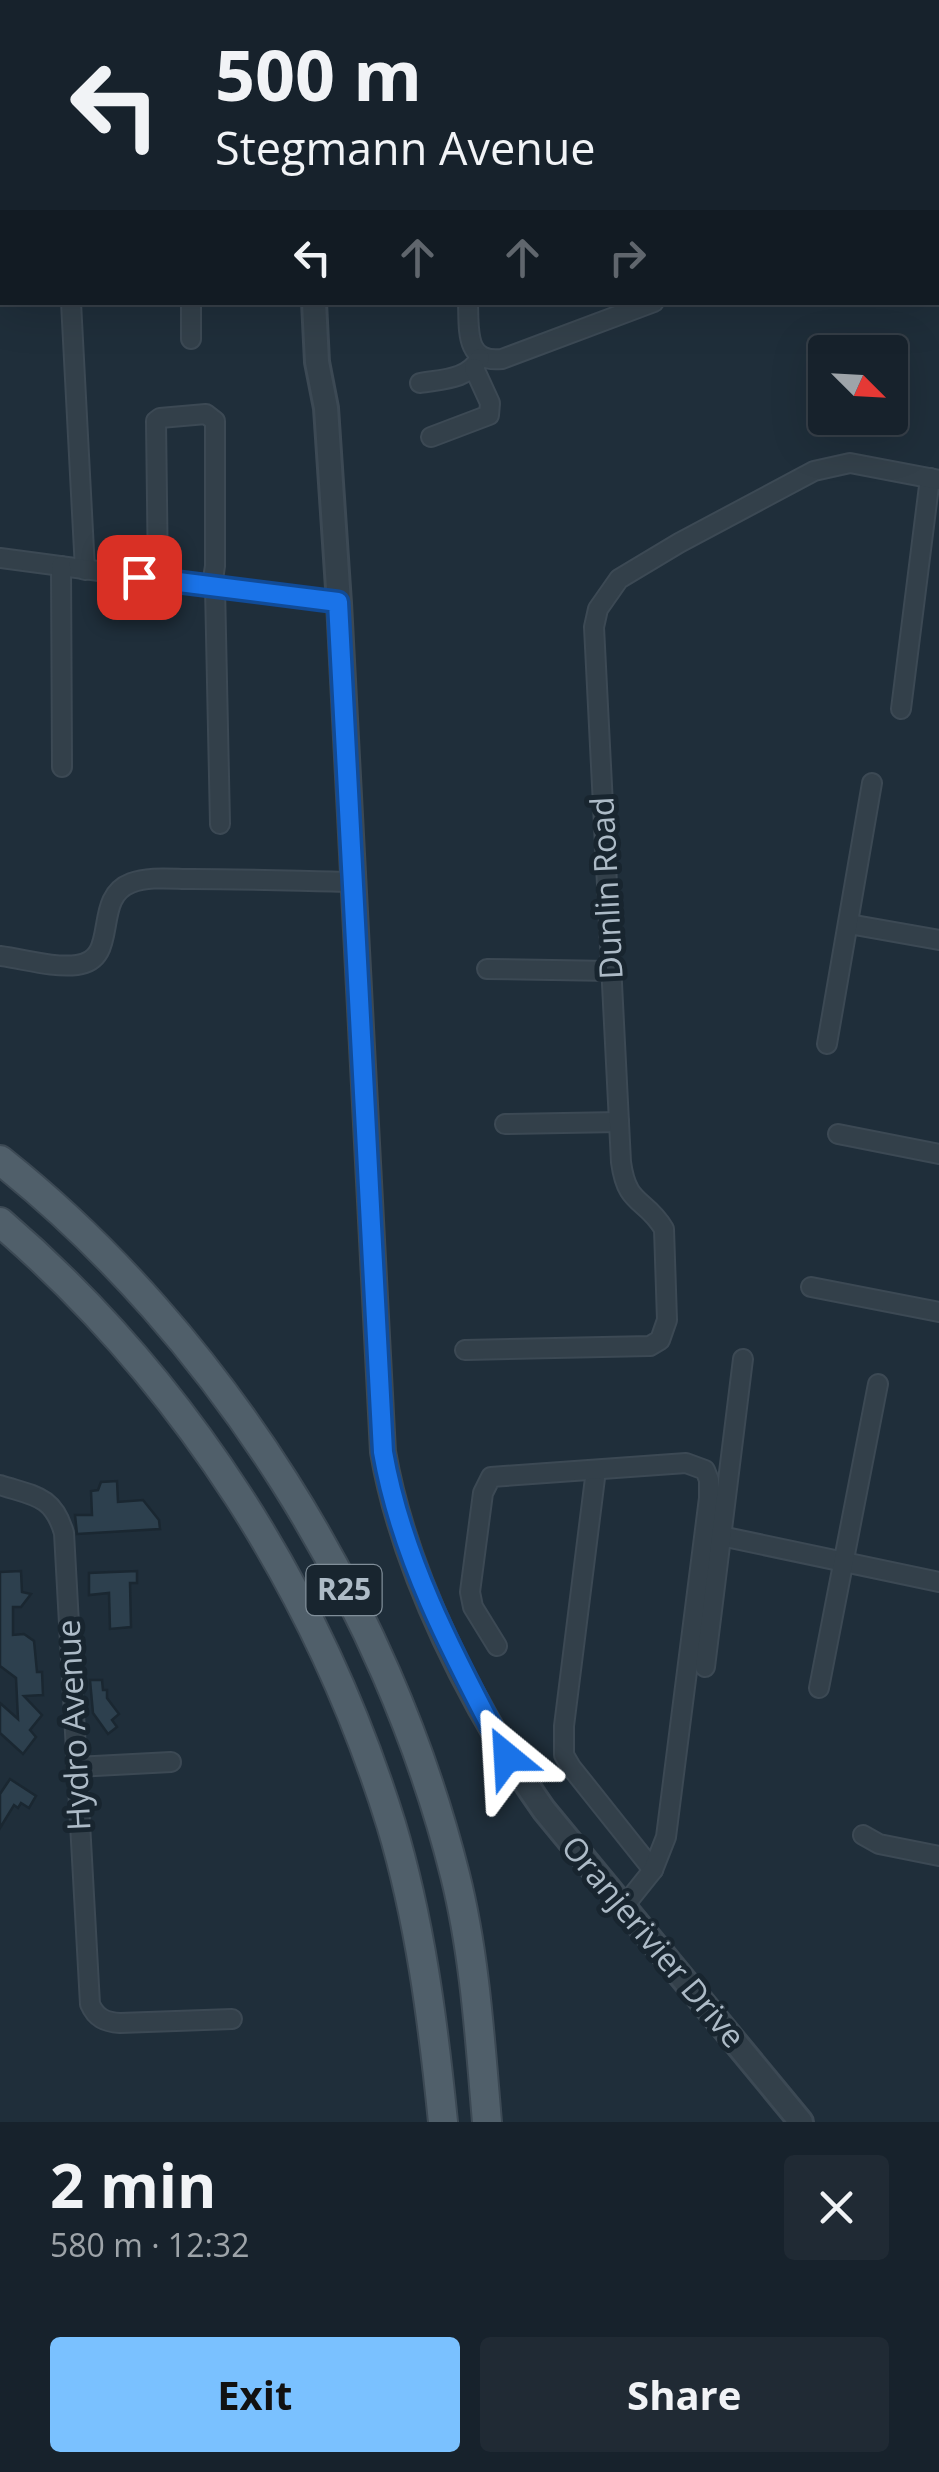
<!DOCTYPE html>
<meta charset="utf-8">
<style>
:root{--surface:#17222c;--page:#202a34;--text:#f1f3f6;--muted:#9ea4a9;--line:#363f48;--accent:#7ac1ff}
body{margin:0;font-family:"Open Sans",sans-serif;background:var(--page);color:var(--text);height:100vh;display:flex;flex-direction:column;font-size:38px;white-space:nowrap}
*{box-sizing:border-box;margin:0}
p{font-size:32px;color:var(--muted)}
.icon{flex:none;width:55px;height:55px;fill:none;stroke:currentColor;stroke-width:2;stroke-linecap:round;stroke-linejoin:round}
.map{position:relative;height:2122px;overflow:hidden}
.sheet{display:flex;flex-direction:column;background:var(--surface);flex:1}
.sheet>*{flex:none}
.guide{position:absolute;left:0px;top:0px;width:940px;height:305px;box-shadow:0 10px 40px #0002,0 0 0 2px var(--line);background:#17222c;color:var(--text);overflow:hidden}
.needle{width:65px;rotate:114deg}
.controls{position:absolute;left:808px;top:335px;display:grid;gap:20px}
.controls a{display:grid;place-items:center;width:100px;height:100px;border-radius:10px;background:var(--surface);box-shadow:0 10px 40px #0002,0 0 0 2px var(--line);font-size:50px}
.pin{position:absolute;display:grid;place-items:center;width:85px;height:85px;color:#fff;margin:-42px;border-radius:20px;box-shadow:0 5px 15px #0006}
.me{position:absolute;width:110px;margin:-55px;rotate:333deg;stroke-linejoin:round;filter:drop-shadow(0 0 8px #0008)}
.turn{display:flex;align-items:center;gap:35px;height:210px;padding:0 50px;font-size:45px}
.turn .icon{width:130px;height:130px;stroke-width:2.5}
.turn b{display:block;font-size:70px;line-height:85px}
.lanes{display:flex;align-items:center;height:95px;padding:0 50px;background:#0003;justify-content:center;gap:50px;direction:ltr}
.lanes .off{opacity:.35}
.round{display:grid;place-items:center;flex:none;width:105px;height:105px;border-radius:10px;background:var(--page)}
.overview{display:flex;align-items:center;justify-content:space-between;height:170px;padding:0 50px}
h1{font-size:60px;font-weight:700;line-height:75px}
.button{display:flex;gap:20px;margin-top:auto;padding:20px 50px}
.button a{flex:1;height:115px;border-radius:10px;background:var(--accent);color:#111;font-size:40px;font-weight:700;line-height:115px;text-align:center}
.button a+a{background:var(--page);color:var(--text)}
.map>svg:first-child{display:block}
.building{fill:#2d404e;stroke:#1a2731;stroke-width:2.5}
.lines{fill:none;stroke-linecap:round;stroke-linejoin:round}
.minor-casing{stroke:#3c4954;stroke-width:22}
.tertiary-casing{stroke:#3c4954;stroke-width:28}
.primary-casing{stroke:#3c4954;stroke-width:32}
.minor{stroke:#33404a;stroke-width:18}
.tertiary{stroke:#33404a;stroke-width:22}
.primary{stroke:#505f6a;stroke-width:28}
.route-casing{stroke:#114b97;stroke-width:25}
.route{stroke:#1a73e8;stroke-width:18}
.labels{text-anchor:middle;stroke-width:10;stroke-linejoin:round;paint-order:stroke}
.shield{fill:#18252f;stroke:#808e99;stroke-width:2.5}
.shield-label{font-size:30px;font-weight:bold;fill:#adbbc7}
.street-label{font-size:32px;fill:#adbbc7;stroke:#18252f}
</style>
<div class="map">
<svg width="939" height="2122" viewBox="0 0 939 2122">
<rect width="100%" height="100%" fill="#1f2e3a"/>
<!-- building -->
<g class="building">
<polygon points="117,1481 118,1502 143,1500 159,1520 160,1529 77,1534 75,1515 92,1515 91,1491 98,1490 101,1482"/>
<polygon points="21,1571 22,1592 31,1594 21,1607 13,1607 13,1635 24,1634 34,1641 37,1672 42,1672 43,1695 24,1696 42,1715 30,1730 36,1737 23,1754 0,1733 0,1703 18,1719 16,1678 0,1666 0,1572"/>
<polygon points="137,1571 137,1583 130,1583 131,1627 110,1629 109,1593 89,1595 89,1573"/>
<polygon points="90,1680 102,1680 103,1690 107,1690 107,1698 119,1714 112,1720 117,1727 108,1734 93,1713"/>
<polygon points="10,1779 36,1796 29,1808 21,1803 18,1808 14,1805 0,1828 0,1794"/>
</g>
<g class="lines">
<!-- minor casing -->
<g class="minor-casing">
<g id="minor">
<polyline points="453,0 453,2"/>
<polyline points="20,2 20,0"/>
<polyline points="85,2 85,0"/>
<polyline points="172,2 172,0"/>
<polyline points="635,2 643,0"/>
<polyline points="0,20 2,20"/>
<polyline points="938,196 939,195"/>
<polyline points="71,302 85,570"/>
<polyline points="191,302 191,339"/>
<path d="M468 302C469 331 465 363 502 359L654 302"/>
<path d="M420 383C443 379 467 380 480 358"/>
<polyline points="431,437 489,415 490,403 474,368"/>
<polyline points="0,558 339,603"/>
<polyline points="61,566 62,767"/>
<polyline points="158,579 156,421 160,418 206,414 215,421 215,566 212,586"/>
<polyline points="215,587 220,824"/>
<polyline points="901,709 930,478"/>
<polyline points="849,924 939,940"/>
<path d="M0 956C24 959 53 968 77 965 121 960 91 898 131 883 149 876 172 879 192 879 246 879 300 881 354 882"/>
<polyline points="487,969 612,971"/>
<polyline points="827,1044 872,783"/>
<polyline points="505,1124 619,1122"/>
<polyline points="838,1134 939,1154"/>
<polyline points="811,1287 939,1312"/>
<path d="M465 1350 650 1346 660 1340 667 1320 664 1229C645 1197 627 1207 621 1162L594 627 598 609 619 579 679 543 814 471 850 463 939 480"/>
<polyline points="596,1470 564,1726 564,1755 571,1767 653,1870"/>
<path d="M0 1485C34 1496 53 1495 64 1533L90 2004C96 2018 105 2022 120 2023L232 2019"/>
<polyline points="721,1536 939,1582"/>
<polyline points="497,1646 473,1607 470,1592 483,1493 491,1477 686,1463 705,1470 709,1480 709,1498 666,1837 653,1870 625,1905"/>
<polyline points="705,1667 743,1359"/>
<polyline points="819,1688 878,1384"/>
<polyline points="76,1767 171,1762"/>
<polyline points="863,1835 879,1844 939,1856"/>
</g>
</g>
<!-- tertiary casing -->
<g class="tertiary-casing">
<g id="tertiary">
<polyline points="307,0 307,2"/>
<path d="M314 302 317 362 326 408 339 603 383 1452C404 1573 473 1709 544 1810L801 2122"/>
</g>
</g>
<!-- primary casing -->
<g class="primary-casing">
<g id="primary">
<path d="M0 1160C219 1334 387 1604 455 1875 475 1955 480 2040 487 2122"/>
<path d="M0 1222C185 1381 319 1592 391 1824 420 1920 433 2022 443 2122"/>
</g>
</g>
<!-- minor -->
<use href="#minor" class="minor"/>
<!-- tertiary -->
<use href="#tertiary" class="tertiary"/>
<!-- primary -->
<use href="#primary" class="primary"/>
</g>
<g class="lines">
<!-- route casing -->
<g class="route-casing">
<path id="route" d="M139 577 338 602 383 1452C402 1561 456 1660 507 1757"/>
</g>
<!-- route -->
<use href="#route" class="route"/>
</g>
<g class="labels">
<!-- shield labels -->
<rect class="shield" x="306.5" y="1565" width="75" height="50" rx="8"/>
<g class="shield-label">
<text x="344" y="1600">R25</text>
</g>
<!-- street labels -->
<g class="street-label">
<text transform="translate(607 888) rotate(-93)" y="11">Dunlin Road</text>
<text transform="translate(74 1725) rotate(-93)" y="11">Hydro Avenue</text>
<text transform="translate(653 1942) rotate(50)" y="11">Oranjerivier Drive</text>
</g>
</g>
</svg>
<div class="controls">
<a><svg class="needle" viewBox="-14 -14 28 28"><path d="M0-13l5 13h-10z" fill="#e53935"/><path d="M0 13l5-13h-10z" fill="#9ea4a9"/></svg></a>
</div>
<div class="pin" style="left:139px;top:577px;background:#d93025"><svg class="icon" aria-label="arrive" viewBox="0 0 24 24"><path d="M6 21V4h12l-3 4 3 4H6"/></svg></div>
<svg class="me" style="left:507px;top:1757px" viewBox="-20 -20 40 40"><path d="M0-17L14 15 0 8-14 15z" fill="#1a73e8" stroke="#fff" stroke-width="4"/></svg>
<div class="guide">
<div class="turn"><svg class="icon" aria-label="left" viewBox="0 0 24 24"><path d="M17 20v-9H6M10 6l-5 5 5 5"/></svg><div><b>500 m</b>Stegmann Avenue</div></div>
<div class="lanes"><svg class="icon" aria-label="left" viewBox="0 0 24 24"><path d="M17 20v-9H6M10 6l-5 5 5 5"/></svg><svg class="icon off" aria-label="ahead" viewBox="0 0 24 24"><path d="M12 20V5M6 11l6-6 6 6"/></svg><svg class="icon off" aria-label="ahead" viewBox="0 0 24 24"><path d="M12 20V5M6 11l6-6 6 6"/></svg><svg class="icon off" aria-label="right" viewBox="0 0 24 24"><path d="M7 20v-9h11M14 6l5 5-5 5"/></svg></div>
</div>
</div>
<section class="sheet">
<div class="overview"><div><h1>2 min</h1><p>580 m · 12:32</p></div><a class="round"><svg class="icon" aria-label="close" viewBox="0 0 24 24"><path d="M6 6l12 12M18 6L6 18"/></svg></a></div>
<div class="button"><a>Exit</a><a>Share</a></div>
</section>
